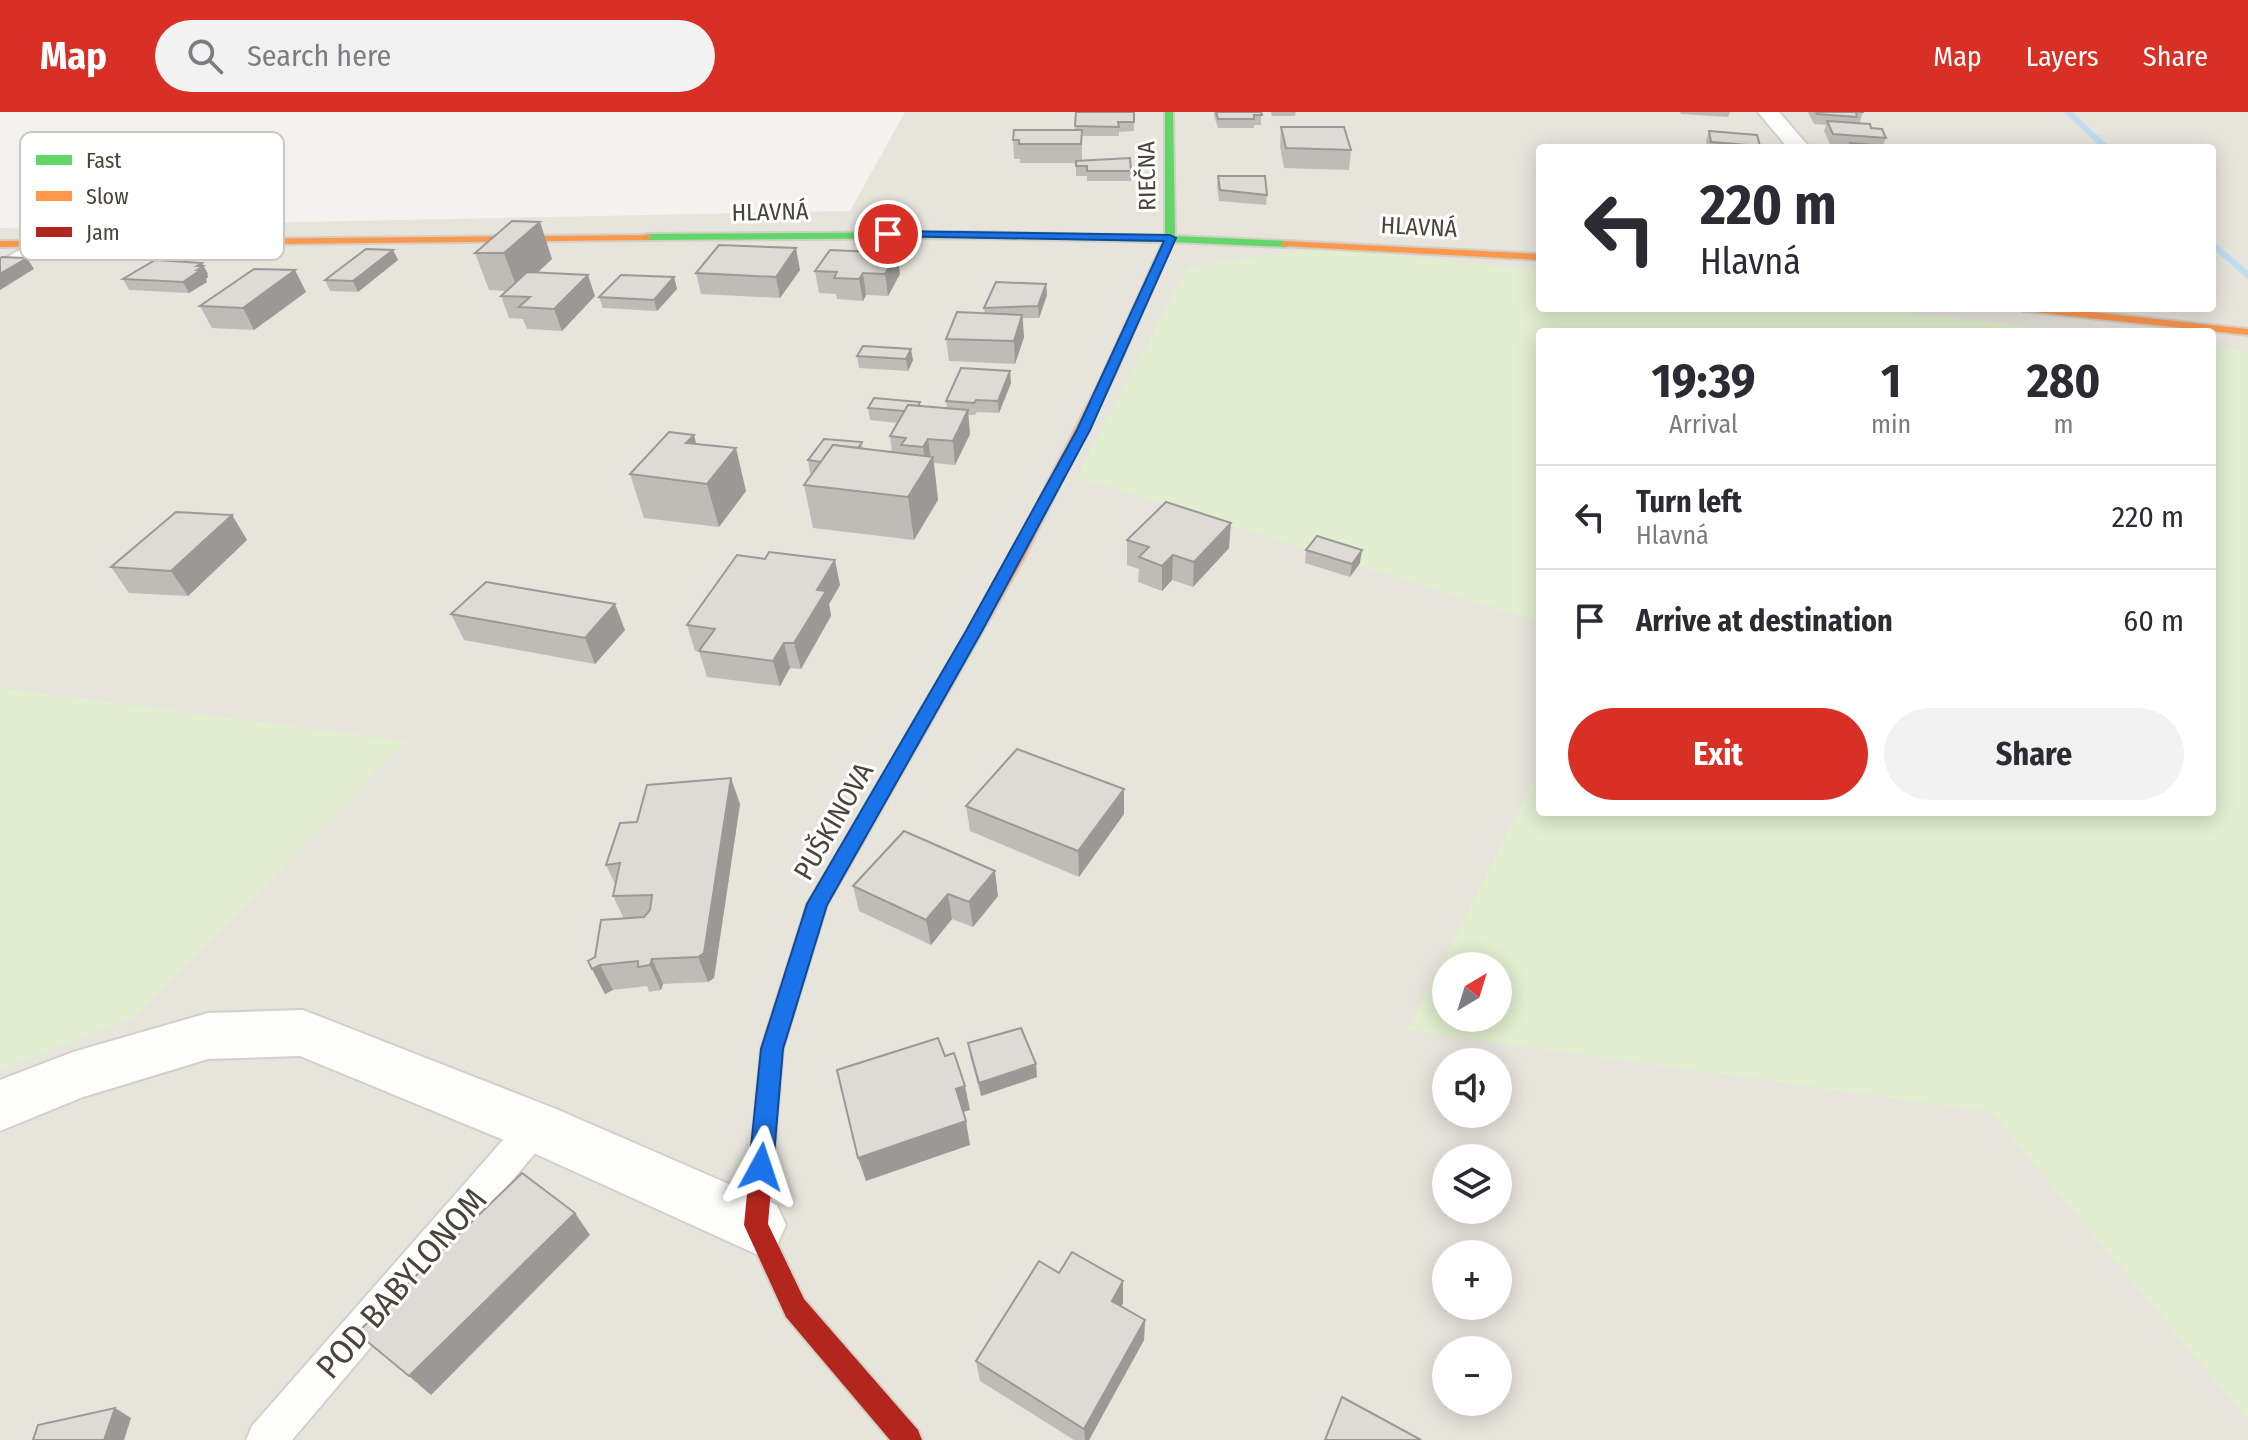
<!DOCTYPE html>
<meta charset="utf-8">
<style>
:root{--surface:#fff;--page:#f2f2f3;--text:#2b2b33;--muted:#7c7c81;--line:#e1e1e2;--accent:#d93025}
body{margin:0;font-family:"Fira Sans Condensed",sans-serif;background:var(--page);color:var(--text);height:100vh;display:flex;flex-direction:column;font-size:30px;white-space:nowrap}
*{box-sizing:border-box;margin:0}
p{font-size:26px;color:var(--muted)}
.icon{flex:none;width:44px;height:44px;fill:none;stroke:currentColor;stroke-width:2;stroke-linecap:round;stroke-linejoin:round}
.map{position:relative;flex:1;overflow:hidden}
.details{position:absolute;left:1536px;top:216px;width:680px;height:488px;display:flex;flex-direction:column;background:var(--surface);border-radius:8px;box-shadow:0 4px 20px #0003}
.details>*{flex:none}
.guide{position:absolute;left:1536px;top:32px;width:680px;height:168px;border-radius:8px;box-shadow:0 4px 20px #0003;background:#fff;color:var(--text);overflow:hidden}
.needle{width:52px;rotate:38deg}
.controls{position:absolute;left:1432px;top:840px;display:grid;gap:16px}
.controls a{display:grid;place-items:center;width:80px;height:80px;border-radius:50%;background:var(--surface);box-shadow:0 4px 20px #0003;font-size:40px}
.pin{position:absolute;display:grid;place-items:center;width:68px;height:68px;color:#fff;margin:-34px;border:4px solid #fff;border-radius:50%;box-shadow:0 2px 8px #0007}
.me{position:absolute;width:88px;margin:-44px;rotate:5deg;stroke-linejoin:round;filter:drop-shadow(0 0 6px #0008)}
.turn{display:flex;align-items:center;gap:28px;height:168px;padding:0 32px;font-size:36px}
.turn .icon{width:104px;height:104px;stroke-width:2.5}
.turn b{display:block;font-size:56px;line-height:68px}
.eta{display:flex;justify-content:space-evenly;align-items:center;height:136px;text-align:center}
.eta b{font-size:48px;font-weight:700;line-height:56px}
.action{display:flex;gap:16px;margin-top:auto;padding:16px 32px}
.action a{flex:1;height:92px;border-radius:48px;background:var(--accent);color:#fff;font-size:32px;font-weight:700;line-height:92px;text-align:center}
.action a+a{background:var(--page);color:var(--text)}
ul{padding:0;list-style:none}
li{display:flex;align-items:center;gap:24px;height:104px;padding:0 32px;border-top:2px solid var(--line)}
li div{flex:1}
li b{display:block;font-size:30px}
li em{font-style:normal}
header{display:flex;align-items:center;gap:48px;box-sizing:border-box;height:112px;padding:0 40px;background:var(--accent);color:#fff}
header strong{font-size:38px}
nav{display:flex;gap:44px;margin-inline-start:auto;font-size:28px}
.search{width:560px;height:72px;background:var(--page);display:flex;align-items:center;gap:20px;box-sizing:border-box;padding:0 28px;border-radius:44px;color:var(--muted);font-size:30px}
.map>svg:first-child{display:block}
.residential{fill:#e7e4dc;fill-rule:evenodd}
.green{fill:#e1eecf;fill-rule:evenodd}
.lines{fill:none;stroke-linecap:round;stroke-linejoin:round}
.stream{fill:#c0ddf1;fill-rule:evenodd}
.lane-casing{stroke:#d2d0cb;stroke-width:4}
.street-casing{stroke:#d2d0cb;stroke-width:4}
.fast-casing{stroke:#d3cfc5;stroke-width:4}
.slow-casing{stroke:#d3cfc5;stroke-width:4}
.jam-casing{stroke:#d3cfc5;stroke-width:4}
.lane{fill:#fdfdfc;fill-rule:evenodd}
.street{fill:#fdfdfc;fill-rule:evenodd}
.fast{fill:#63d668;fill-rule:evenodd}
.slow{fill:#ff974d;fill-rule:evenodd}
.jam{fill:#b3261e;fill-rule:evenodd}
.wall{fill:#bfbcb8}
.shaded-wall{fill:#9b9996}
.building{fill:#dedbd6;stroke:#9b9996;stroke-width:2}
.route{fill:#1a73e8;stroke:#114b97;stroke-width:2}
.labels{text-anchor:middle;stroke-width:6;stroke-linejoin:round;paint-order:stroke}
.far-street-label{font-size:24px;fill:#4b4439;stroke:#fff}
.street-label{font-size:28px;fill:#4b4439;stroke:#fff}
.near-street-label{font-size:34px;fill:#4b4439;stroke:#fff}
.key{fill:#fff;stroke:#c9c7c4;stroke-width:2}
.key-label{font-size:22px;fill:#4b4439}
</style>
<header>
<strong>Map</strong>
<div class="search"><svg class="icon" aria-label="search" viewBox="0 0 24 24"><circle cx="10" cy="10" r="6"/><path d="M15 15l6 6"/></svg>Search here</div>
<nav><a>Map</a><a>Layers</a><a>Share</a></nav>
</header>
<div class="map">
<svg width="2248" height="1328" viewBox="0 0 2248 1328">
<rect width="100%" height="100%" fill="#f4f2ee"/>
<!-- residential -->
<path class="residential" d="M905 0H2248V1328H0V116L850 99ZM1540 36H2212V196H1540ZM1540 220H2212V700H1540ZM1446 854H1498V906H1446ZM1446 950H1498V1002H1446ZM1446 1046H1498V1098H1446ZM1446 1142H1498V1194H1446ZM1446 1238H1498V1290H1446Z"/>
<!-- green -->
<g class="green">
<polygon points="1332,135 1540,159 1540,196 1866,196 2077,220 1540,220 1540,510 1077,365 1188,155"/>
<path d="M2212 235 2248 240V1308L1991 1000 1407 918 1540 657V700H2212ZM1446 854H1498V906H1446Z"/>
<polygon points="0,576 406,629 136,904 0,958"/>
</g>
<g class="lines">
<!-- stream -->
<g class="stream">
<polygon points="2064,0 2072,0 2111,36 2102,36"/>
<polygon points="2212,128 2248,159 2248,167 2212,136"/>
</g>
<!-- lane casing -->
<g class="lane-casing">
<g id="lane">
<polygon points="36,129 48,132 0,160 0,149"/>
<polygon points="536,1000 548,1004 553,1015 548,1026 292,1328 246,1328 252,1314 524,1004"/>
</g>
</g>
<!-- street casing -->
<g class="street-casing">
<g id="street">
<polygon points="1758,0 1779,0 1810,36 1788,36"/>
<polygon points="303,898 556,997 777,1093 786,1113 777,1133 756,1142 516,1033 300,944 208,947 83,985 0,1019 0,968 73,940 208,901"/>
</g>
</g>
<!-- fast casing -->
<g class="fast-casing">
<polygon id="fast" points="1165,0 1173,0 1175,124 1286,129 1291,132 1286,135 1173,130 1116,260 1110,264 1104,260 1163,130 966,126 646,128 641,125 646,122 966,120 1165,124"/>
</g>
<!-- slow casing -->
<g class="slow-casing">
<g id="slow">
<polygon points="650,123 650,127 646,128 0,135 0,129"/>
<polygon points="1286,129 1540,142 1540,148 1282,134 1282,130"/>
<polygon points="2017,196 2055,196 2248,217 2248,223 2023,199"/>
<polygon points="1106,257 1116,260 1023,448 847,758 833,758 830,753 833,748 1008,448"/>
</g>
</g>
<!-- jam casing -->
<g class="jam-casing">
<polygon id="jam" points="840,746 847,748 850,753 827,793 783,937 768,1112 804,1187 918,1318 922,1328 890,1328 786,1205 744,1113 761,937 807,792 833,748"/>
</g>
<!-- lane -->
<use href="#lane" class="lane"/>
<!-- street -->
<use href="#street" class="street"/>
<!-- fast -->
<use href="#fast" class="fast"/>
<!-- slow -->
<use href="#slow" class="slow"/>
<!-- jam -->
<use href="#jam" class="jam"/>
</g>
<!-- wall -->
<g class="wall">
<polygon points="1076,0 1134,0 1134,19 1119,20 1119,24 1082,24 1082,48 1131,59 1131,69 1087,69 1087,64 1076,64 1076,51 1020,51 1020,47 1014,47 1013,28 1075,18"/>
<polygon points="1214,0 1261,0 1261,13 1254,13 1254,16 1218,16 1214,4"/>
<polygon points="1271,0 1296,0 1295,4 1272,4"/>
<polygon points="1680,0 1730,0 1728,5 1681,2"/>
<polygon points="1808,0 1863,0 1860,10 1855,10 1855,11 1871,16 1886,26 1883,33 1899,36 1848,36 1849,33 1830,32 1824,19 1826,13 1814,12"/>
<polygon points="1281,15 1351,38 1349,58 1284,56 1280,34"/>
<polygon points="1709,19 1760,34 1759,36 1707,36 1706,29"/>
<polygon points="1218,64 1267,83 1266,93 1219,89 1217,74"/>
<polygon points="512,109 552,147 538,160 595,184 562,219 527,217 523,207 509,206 501,184 506,179 489,178 475,141"/>
<polygon points="393,138 398,148 358,180 330,179 325,168"/>
<polygon points="897,141 900,162 888,184 866,183 863,189 837,187 836,182 819,181 815,159"/>
<polygon points="202,151 208,162 207,162 208,165 206,167 207,170 189,181 129,178 123,167"/>
<polygon points="800,158 780,186 701,182 696,161"/>
<polygon points="674,165 677,177 657,199 603,196 599,185"/>
<polygon points="1046,172 1047,183 1039,206 1023,206 1024,225 1015,252 949,249 946,227 985,201 984,196"/>
<polygon points="306,180 254,218 212,216 200,194"/>
<polygon points="863,234 913,248 908,259 859,256 857,244"/>
<polygon points="1011,271 999,301 977,300 975,303 968,303 970,322 955,353 934,351 938,388 914,428 813,416 804,373 813,361 810,361 808,348 862,330 863,337 892,340 890,324 898,311 870,308 868,296 921,294 947,296 946,289"/>
<polygon points="696,332 746,379 719,415 644,406 630,362"/>
<polygon points="232,403 247,428 188,484 129,481 111,455"/>
<polygon points="1127,428 1229,436 1193,475 1172,468 1162,479 1138,470 1139,457 1127,453"/>
<polygon points="1306,438 1360,451 1350,465 1305,451"/>
<polygon points="840,473 829,492 831,504 801,557 790,556 780,574 707,565 699,539 695,539 687,513"/>
<polygon points="451,502 625,518 595,552 464,528"/>
<polygon points="740,692 714,866 708,870 663,872 661,878 649,880 647,874 613,878 605,882 588,849 595,845 624,807 613,784 616,774 606,753 637,710"/>
<polygon points="966,694 1124,702 1079,765 970,719"/>
<polygon points="853,774 998,784 973,815 952,807 931,833 859,799"/>
<polygon points="968,931 1036,952 1037,965 981,984 970,944"/>
<polygon points="1059,1161 1123,1191 1121,1194 1145,1208 1144,1228 1089,1328 1074,1328 980,1269 976,1249"/>
</g>
<!-- shaded-wall -->
<g class="shaded-wall">
<polygon points="540,110 552,147 518,179 504,141"/>
<polygon points="796,136 800,158 780,186 776,165"/>
<polygon points="393,138 398,148 358,180 353,169"/>
<polygon points="897,141 900,162 888,184 885,162"/>
<polygon points="27,146 34,157 0,178 0,162"/>
<polygon points="202,151 208,162 207,162 208,165 206,167 207,170 189,181 183,170 197,154"/>
<polygon points="295,158 306,180 254,218 243,196"/>
<polygon points="863,161 866,183 863,189 859,167"/>
<polygon points="588,163 595,184 562,219 554,197"/>
<polygon points="674,165 677,177 657,199 654,188"/>
<polygon points="1046,172 1047,183 1039,206 1038,194"/>
<polygon points="1022,203 1024,225 1015,252 1014,229"/>
<polygon points="911,237 913,248 908,259 906,247"/>
<polygon points="1010,259 1011,271 999,301 998,289"/>
<polygon points="968,298 970,322 955,353 953,329"/>
<polygon points="694,323 705,365 686,331"/>
<polygon points="928,327 931,349 933,345 938,388 914,428 908,385 926,356 923,335"/>
<polygon points="736,336 746,379 719,415 707,372"/>
<polygon points="232,403 247,428 188,484 171,459"/>
<polygon points="1231,411 1229,436 1193,475 1194,450"/>
<polygon points="1362,438 1360,451 1350,465 1352,452"/>
<polygon points="1173,443 1172,468 1162,479 1162,454"/>
<polygon points="835,448 840,473 829,492 831,504 801,557 794,531 817,478"/>
<polygon points="615,492 625,518 595,552 585,526"/>
<polygon points="784,531 790,556 780,574 773,549"/>
<polygon points="731,666 740,692 714,866 708,870 698,845"/>
<polygon points="1124,677 1124,702 1079,765 1078,739"/>
<polygon points="995,759 998,784 973,815 969,790"/>
<polygon points="948,782 952,807 931,833 926,808"/>
<polygon points="652,847 663,872 661,878 650,853"/>
<polygon points="600,853 613,878 605,882 592,857"/>
<polygon points="1036,952 1037,965 981,984 979,971"/>
<polygon points="965,974 970,998 960,1001 956,977"/>
<polygon points="966,1009 970,1033 866,1069 858,1046"/>
<polygon points="575,1101 590,1123 431,1283 409,1264"/>
<polygon points="1123,1169 1123,1191 1112,1209 1112,1189"/>
<polygon points="1145,1208 1144,1228 1089,1328 1085,1328 1084,1317"/>
<polygon points="115,1296 131,1306 124,1328 104,1328"/>
</g>
<!-- building -->
<g class="building">
<polygon points="1076,0 1134,0 1134,10 1118,10 1119,15 1075,14"/>
<polygon points="1216,0 1261,0 1262,3 1254,3 1254,7 1218,7"/>
<polygon points="1816,0 1864,0 1856,0 1857,5 1817,2"/>
<polygon points="1827,9 1870,12 1871,16 1882,17 1886,26 1833,22"/>
<polygon points="1281,15 1344,15 1351,38 1286,36"/>
<polygon points="1014,18 1082,18 1081,32 1019,32 1019,28 1013,28"/>
<polygon points="1709,19 1757,23 1760,34 1711,30"/>
<polygon points="1850,31 1898,35 1899,36 1852,36"/>
<polygon points="1130,46 1131,59 1087,59 1087,54 1076,54 1076,49"/>
<polygon points="1218,64 1265,64 1267,83 1220,78"/>
<polygon points="512,109 540,110 504,141 475,141"/>
<polygon points="719,133 796,136 776,165 696,161"/>
<polygon points="366,137 393,138 353,169 325,168"/>
<polygon points="830,138 897,141 885,162 863,161 859,167 834,166 837,160 815,159"/>
<polygon points="2,145 27,146 0,162 0,146"/>
<polygon points="155,148 202,151 197,154 203,154 197,158 201,158 183,170 123,167"/>
<polygon points="254,157 295,158 243,196 200,194"/>
<polygon points="527,160 588,163 554,197 519,195 530,185 501,184"/>
<polygon points="621,163 674,165 654,188 599,185"/>
<polygon points="996,170 1046,172 1038,194 984,196"/>
<polygon points="957,200 1022,203 1014,229 946,227"/>
<polygon points="863,234 911,237 906,247 857,244"/>
<polygon points="961,256 1010,259 998,289 976,288 974,291 946,289"/>
<polygon points="874,286 920,290 918,294 908,293 905,299 868,296"/>
<polygon points="908,293 968,298 953,329 928,327 923,335 901,333 906,326 890,324"/>
<polygon points="669,320 694,323 686,331 736,336 707,372 630,362"/>
<polygon points="824,327 862,330 858,336 833,333 821,350 808,348"/>
<polygon points="833,333 933,345 908,385 804,373"/>
<polygon points="1166,390 1231,411 1194,450 1173,443 1162,454 1139,445 1149,435 1127,428"/>
<polygon points="176,400 232,403 171,459 111,455"/>
<polygon points="1317,424 1362,438 1352,452 1306,438"/>
<polygon points="769,440 835,448 817,478 826,479 794,531 784,531 773,549 699,539 715,517 687,513 737,443 765,447"/>
<polygon points="486,470 615,492 585,526 451,502"/>
<polygon points="1017,637 1124,677 1078,739 966,694"/>
<polygon points="731,666 704,841 698,845 652,847 650,853 638,855 638,849 600,853 592,857 588,849 595,845 601,808 644,805 650,798 652,783 613,784 620,751 606,753 620,711 637,710 647,673"/>
<polygon points="904,719 995,759 969,790 948,782 926,808 853,774"/>
<polygon points="1021,916 1036,952 979,971 968,931"/>
<polygon points="938,926 945,944 954,941 965,974 956,977 966,1009 858,1046 837,958"/>
<polygon points="522,1061 575,1101 409,1264 357,1221"/>
<polygon points="1072,1140 1123,1169 1112,1189 1145,1208 1084,1317 976,1249 1039,1149 1059,1161"/>
<polygon points="1342,1285 1421,1328 1325,1328"/>
<polygon points="115,1296 104,1328 33,1328 38,1313"/>
</g>
<!-- route -->
<polygon class="route" points="888,119 1170,123 1176,126 1090,318 982,519 827,793 783,937 773,1055 770,1062 761,1066 753,1062 749,1055 761,937 807,792 966,519 1077,318 1164,129 885,124"/>
<g class="labels">
<!-- far-street labels -->
<g class="far-street-label">
<text transform="translate(1147 64) rotate(-91)" y="8">RIEČNA</text>
<text transform="translate(770 100) rotate(-1)" y="8">HLAVNÁ</text>
<text transform="translate(1419 115) rotate(3)" y="8">HLAVNÁ</text>
</g>
<!-- street labels -->
<g class="street-label">
<text transform="translate(833 709) rotate(-60)" y="10">PUŠKINOVA</text>
</g>
<!-- near-street labels -->
<g class="near-street-label">
<text transform="translate(401 1171) rotate(-49)" y="12">POD BABYLONOM</text>
</g>
</g>
<!-- legend -->
<rect x="20" y="20" width="264" height="128" rx="12" class="key"/>
<rect x="36" y="43" width="36" height="10" fill="#63d668"/>
<rect x="36" y="79" width="36" height="10" fill="#ff974d"/>
<rect x="36" y="115" width="36" height="10" fill="#b3261e"/>
<g class="key-label">
<text x="86" y="56">Fast</text>
<text x="86" y="92">Slow</text>
<text x="86" y="128">Jam</text>
</g>
</svg>
<div class="controls">
<a><svg class="needle" viewBox="-14 -14 28 28"><path d="M0-13l5 13h-10z" fill="#e53935"/><path d="M0 13l5-13h-10z" fill="#7c7c81"/></svg></a>
<a><svg class="icon" aria-label="sound" viewBox="0 0 24 24"><path d="M4 9h4l5-4v14l-5-4H4zM17 9q2 3 0 6"/></svg></a>
<a><svg class="icon" aria-label="layers" viewBox="0 0 24 24"><path d="M12 4l9 5-9 5-9-5zM3 14l9 5 9-5"/></svg></a>
<a>+</a>
<a>−</a>
</div>
<div class="pin" style="left:888px;top:122px;background:#d93025"><svg class="icon" aria-label="arrive" viewBox="0 0 24 24"><path d="M6 21V4h12l-3 4 3 4H6"/></svg></div>
<svg class="me" style="left:761px;top:1055px" viewBox="-20 -20 40 40"><path d="M0-17L14 15 0 8-14 15z" fill="#1a73e8" stroke="#fff" stroke-width="4"/></svg>
<div class="guide">
<div class="turn"><svg class="icon" aria-label="left" viewBox="0 0 24 24"><path d="M17 20v-9H6M10 6l-5 5 5 5"/></svg><div><b>220 m</b>Hlavná</div></div>
</div>
<section class="details">
<div class="eta">
<div><b>19:39</b><p>Arrival</p></div>
<div><b>1</b><p>min</p></div>
<div><b>280</b><p>m</p></div>
</div>
<ul>
<li><svg class="icon" aria-label="left" viewBox="0 0 24 24"><path d="M17 20v-9H6M10 6l-5 5 5 5"/></svg><div><b>Turn left</b><p>Hlavná</p></div><em>220 m</em></li>
<li><svg class="icon" aria-label="arrive" viewBox="0 0 24 24"><path d="M6 21V4h12l-3 4 3 4H6"/></svg><div><b>Arrive at destination</b></div><em>60 m</em></li>
</ul>
<div class="action"><a>Exit</a><a>Share</a></div>
</section>
</div>
